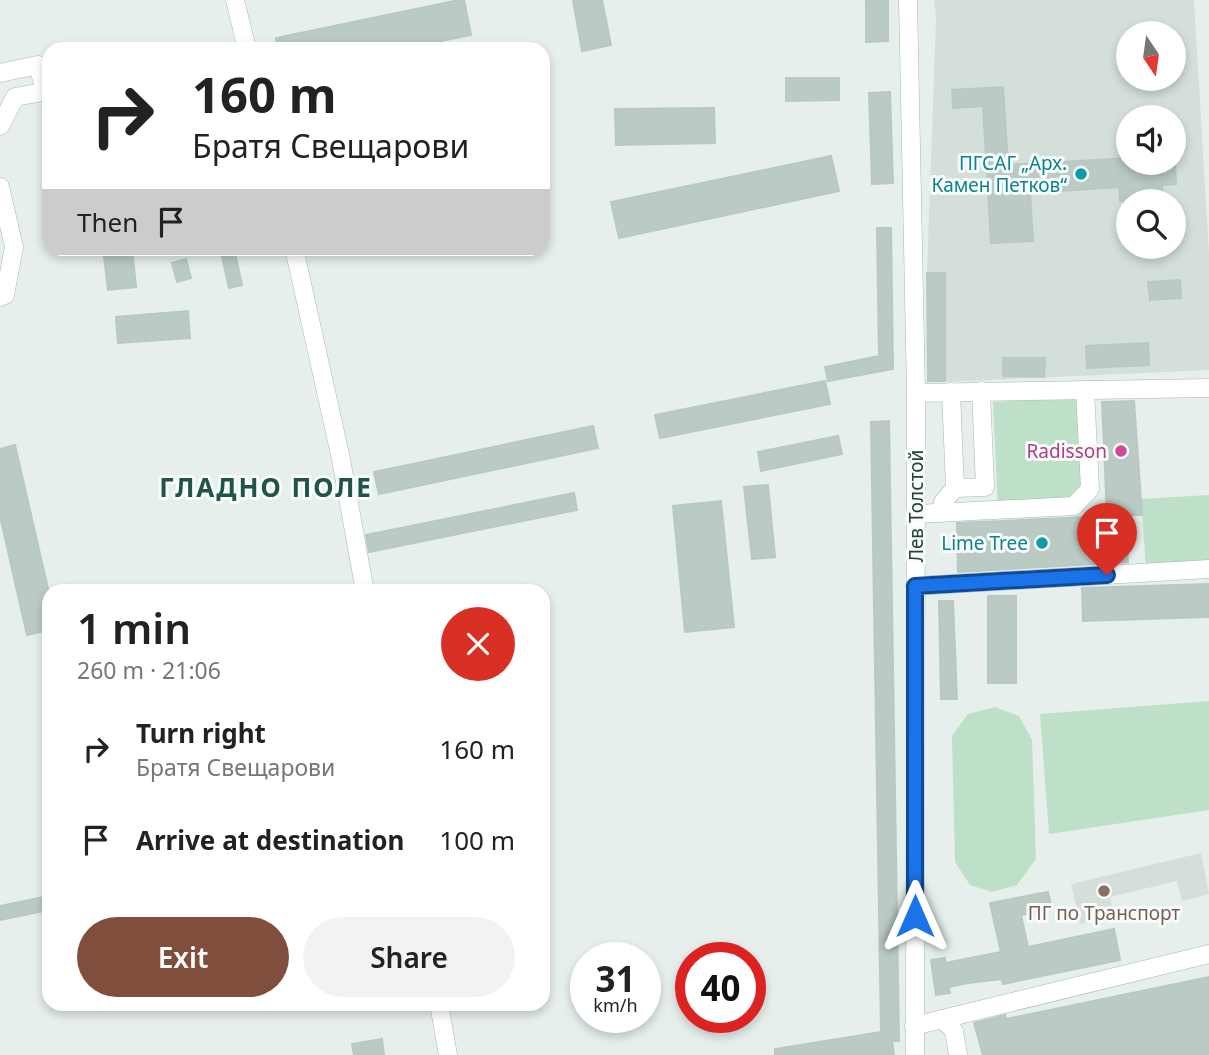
<!DOCTYPE html>
<meta charset="utf-8">
<style>
:root{--surface:#fff;--page:#f2f2f2;--text:#222;--muted:#767676;--accent:#804e3d}
body{margin:0;font-family:"Noto Sans",sans-serif;background:var(--page);color:var(--text);height:100vh;display:flex;flex-direction:column;font-size:26px;white-space:nowrap}
*{box-sizing:border-box;margin:0}
p{font-size:23px;color:var(--muted)}
.icon{flex:none;width:38px;height:38px;fill:none;stroke:currentColor;stroke-width:2;stroke-linecap:round;stroke-linejoin:round}
.map{position:relative;flex:1;overflow:hidden}
.sheet{position:absolute;left:42px;top:584px;width:508px;height:427px;display:flex;flex-direction:column;background:var(--surface);border-radius:21px;box-shadow:0 4px 10px #0003}
.sheet>*{flex:none}
.hud{position:absolute;left:42px;top:42px;width:508px;height:214px;border-radius:21px;box-shadow:0 4px 10px #0003;background:#fff;color:var(--text);overflow:hidden}
.needle{width:46px;rotate:167deg}
.buttons{position:absolute;left:1116px;top:21px;display:grid;gap:14px}
.buttons a{display:grid;place-items:center;width:70px;height:70px;border-radius:50%;background:var(--surface);box-shadow:0 4px 10px #0003;font-size:35px}
.speed{position:absolute;left:570px;top:942px;display:flex;gap:14px;font-size:35px;font-weight:700;text-align:center}
.speed>*{display:grid;place-content:center;width:91px;height:91px;border-radius:50%;background:var(--surface);box-shadow:0 4px 10px #0003;line-height:1}
.speed small{font-size:18px;font-weight:400}
.speed .limit{border:10px solid #d22;background:#fff;color:#111}
.pin{position:absolute;display:grid;place-items:center;width:60px;height:60px;color:#fff;margin:-72px -30px;border-radius:50% 50% 50% 0;rotate:-45deg;box-shadow:0 0 7px #0007}
.pin .icon{rotate:45deg}
.me{position:absolute;width:77px;margin:-38px;rotate:0deg;stroke-linejoin:round;filter:drop-shadow(0 0 5px #0008)}
.turn{display:flex;align-items:center;gap:24px;height:147px;padding:0 35px;font-size:32px}
.turn .icon{width:91px;height:91px;stroke-width:2.5}
.turn b{display:block;font-size:49px;line-height:60px}
.then{display:flex;align-items:center;height:66px;padding:0 35px;background:#0003;gap:14px;font-size:26px}
.round{display:grid;place-items:center;flex:none;width:74px;height:74px;border-radius:37px;background:var(--page)}
.summary{display:flex;align-items:center;justify-content:space-between;height:119px;padding:0 35px}
h1{font-size:42px;font-weight:600;line-height:52px}
.cta{display:flex;gap:14px;margin-top:auto;padding:14px 35px}
.cta a{flex:1;height:80px;border-radius:42px;background:var(--accent);color:#fff;font-size:28px;font-weight:600;line-height:80px;text-align:center}
.cta a+a{background:var(--page);color:var(--text)}
ul{padding:0;list-style:none}
li{display:flex;align-items:center;gap:21px;height:91px;padding:0 35px}
li div{flex:1}
li b{display:block;font-size:26px}
li em{font-style:normal}
.map>svg:first-child{display:block}
.built{fill:#d4dfda;fill-rule:evenodd}
.park{fill:#bfe0c8}
.building{fill:#bbcac4;stroke:#b8c9c2;stroke-width:2}
.lines{fill:none;stroke-linecap:round;stroke-linejoin:round}
.minor-casing{stroke:#a8b8b2;stroke-width:19}
.minor{stroke:#fff;stroke-width:18}
.route-casing{stroke:#114b97;stroke-width:18}
.route{stroke:#1a73e8;stroke-width:12}
.culture-dot{fill:#0f9aa8;stroke:#f7fbf9;stroke-width:2.5}
.hotel-dot{fill:#d1479c;stroke:#f7fbf9;stroke-width:2.5}
.education-dot{fill:#8d6e63;stroke:#f7fbf9;stroke-width:2.5}
.labels{text-anchor:middle;stroke-width:6;stroke-linejoin:round;paint-order:stroke}
.culture-label{font-size:19px;fill:#0d838f;stroke:#f7fbf9;text-anchor:end}
.hotel-label{font-size:19px;fill:#b23c85;stroke:#f7fbf9;text-anchor:end}
.street-label{font-size:19px;fill:#24423a;stroke:#f7fbf9}
.education-label{font-size:19px;fill:#785e54;stroke:#f7fbf9}
.district-label{font-size:26px;font-weight:bold;letter-spacing:2px;fill:#1f5548;stroke:#f7fbf9}
</style>
<div class="map">
<svg width="1209" height="1055" viewBox="0 0 1209 1055">
<rect width="100%" height="100%" fill="#e6efeb"/>
<!-- built -->
<g class="built">
<path d="M934 0H1194L1209 255V370L945 382V273H927L936 18ZM1129 33H1174V79H1129ZM1129 117H1174V163H1129ZM1129 201H1174V247H1129Z"/>
<polygon points="1201,853 1209,894 1182,901 1177,881 1110,897 1114,916 1080,924 1071,884"/>
</g>
<!-- park -->
<g class="park">
<polygon points="1086,397 1090,489 1074,506 998,510 993,402"/>
<polygon points="1209,495 1209,565 1146,568 1141,499"/>
<polygon points="1209,701 1209,810 1049,834 1040,714"/>
<polygon points="995,707 1019,716 1032,740 1036,859 1017,885 992,892 970,885 955,862 952,736 968,714"/>
</g>
<!-- building -->
<g class="building">
<polygon points="459,0 464,0 471,35 401,49 278,49 276,38"/>
<polygon points="573,0 602,0 611,45 582,51"/>
<polygon points="866,0 888,0 888,41 866,42"/>
<polygon points="786,78 839,78 839,100 786,101"/>
<polygon points="1003,87 1008,165 1129,158 1129,163 1175,163 1176,184 1162,185 1163,201 1120,201 1119,187 1030,193 1033,241 991,243 983,106 953,108 952,90"/>
<polygon points="890,92 893,183 872,184 869,93"/>
<polygon points="714,108 715,143 616,145 615,109"/>
<polygon points="831,156 839,191 619,238 611,202"/>
<polygon points="877,228 891,228 893,369 828,381 825,367 879,356"/>
<polygon points="103,248 132,248 136,287 108,290"/>
<polygon points="220,248 234,248 242,285 229,288"/>
<polygon points="186,259 191,278 177,282 172,263"/>
<polygon points="927,273 945,273 945,381 928,381"/>
<polygon points="1180,280 1181,298 1150,300 1148,282"/>
<polygon points="188,311 190,338 118,343 116,317"/>
<polygon points="1148,343 1149,365 1087,368 1086,346"/>
<polygon points="1003,358 1045,358 1044,377 1003,376"/>
<polygon points="825,381 830,404 660,438 655,415"/>
<polygon points="1134,401 1142,515 1125,515 1128,562 958,572 957,523 1107,516 1102,402"/>
<polygon points="889,421 899,1041 892,1041 894,1055 775,1055 775,1049 881,1032 871,422"/>
<polygon points="593,426 598,448 379,494 374,472"/>
<polygon points="838,436 842,454 761,471 758,452"/>
<polygon points="15,445 49,593 49,630 27,635 0,516 0,449"/>
<polygon points="768,485 775,557 752,559 744,487"/>
<polygon points="574,493 577,510 369,552 366,535"/>
<polygon points="721,501 734,627 685,632 673,506"/>
<polygon points="1209,584 1209,617 1083,621 1082,588"/>
<rect x="988" y="596" width="28" height="87"/>
<polygon points="939,601 953,601 957,699 941,699"/>
<polygon points="1048,892 1052,909 1021,915 1028,947 1114,929 1120,960 1003,984 1002,979 968,983 949,987 950,993 936,995 931,960 945,958 945,963 1001,952 990,903"/>
<polygon points="49,896 49,910 0,920 0,906"/>
<polygon points="1209,977 1209,1055 983,1055 974,1023 1005,1015 1006,1019"/>
<polygon points="382,1039 384,1055 354,1055 352,1044"/>
</g>
<g class="lines">
<!-- minor casing -->
<g class="minor-casing">
<g id="minor">
<polyline points="235,0 247,49"/>
<polyline points="908,0 916,393 915,1055"/>
<polyline points="0,73 38,65 45,91"/>
<polyline points="0,126 15,97 49,91"/>
<polyline points="0,187 14,247 5,295 0,297"/>
<polyline points="294,248 341,459 365,592"/>
<polyline points="916,393 1209,388"/>
<polyline points="955,488 985,487 981,391"/>
<polyline points="943,513 943,502 955,488 951,392"/>
<polyline points="916,514 1074,506 1090,489 1085,390"/>
<polyline points="915,586 1209,569"/>
<polyline points="439,1004 448,1055"/>
<polyline points="942,1019 954,1031 958,1055"/>
<polyline points="914,1026 1209,954"/>
</g>
</g>
<!-- minor -->
<use href="#minor" class="minor"/>
</g>
<g class="lines">
<!-- route casing -->
<g class="route-casing">
<polyline id="route" points="915,916 915,586 1107,575"/>
</g>
<!-- route -->
<use href="#route" class="route"/>
</g>
<!-- markers -->
<g class="culture-dot">
<circle cx="1081" cy="174" r="7"/>
<circle cx="1042" cy="543" r="7"/>
</g>
<circle class="hotel-dot" cx="1121" cy="451" r="7"/>
<circle class="education-dot" cx="1104" cy="891" r="7"/>
<g class="labels">
<!-- culture labels -->
<g class="culture-label">
<text x="1067" y="170">ПГСАГ „Арх.<tspan x="1067" dy="22">Камен Петков“</tspan></text>
<text x="1028" y="550">Lime Tree</text>
</g>
<!-- hotel labels -->
<g class="hotel-label">
<text x="1107" y="458">Radisson</text>
</g>
<!-- street labels -->
<g class="street-label">
<text transform="translate(916 506) rotate(-90)" y="7">Лев Толстой</text>
</g>
<!-- education labels -->
<g class="education-label">
<text x="1104" y="920">ПГ по Транспорт</text>
</g>
<!-- district labels -->
<g class="district-label">
<text x="266" y="497">ГЛАДНО ПОЛЕ</text>
</g>
</g>
</svg>
<div class="buttons">
<a><svg class="needle" viewBox="-14 -14 28 28"><path d="M0-13l5 13h-10z" fill="#e53935"/><path d="M0 13l5-13h-10z" fill="#767676"/></svg></a>
<a><svg class="icon" aria-label="sound" viewBox="0 0 24 24"><path d="M4 9h4l5-4v14l-5-4H4zM17 9q2 3 0 6"/></svg></a>
<a><svg class="icon" aria-label="search" viewBox="0 0 24 24"><circle cx="10" cy="10" r="6"/><path d="M15 15l6 6"/></svg></a>
</div>
<div class="speed"><div>31<small>km/h</small></div><div class="limit">40</div></div>
<div class="pin" style="left:1107px;top:575px;background:#d93025"><svg class="icon" aria-label="arrive" viewBox="0 0 24 24"><path d="M6 21V4h12l-3 4 3 4H6"/></svg></div>
<svg class="me" style="left:915px;top:916px" viewBox="-20 -20 40 40"><path d="M0-17L14 15 0 8-14 15z" fill="#1a73e8" stroke="#fff" stroke-width="4"/></svg>
<div class="hud">
<div class="turn"><svg class="icon" aria-label="right" viewBox="0 0 24 24"><path d="M7 20v-9h11M14 6l5 5-5 5"/></svg><div><b>160 m</b>Братя Свещарови</div></div>
<div class="then">Then<svg class="icon" aria-label="arrive" viewBox="0 0 24 24"><path d="M6 21V4h12l-3 4 3 4H6"/></svg></div>
</div>
<section class="sheet">
<div class="summary"><div><h1>1 min</h1><p>260 m · 21:06</p></div><a class="round" style="background:#d93025;color:#fff"><svg class="icon" aria-label="close" viewBox="0 0 24 24"><path d="M6 6l12 12M18 6L6 18"/></svg></a></div>
<ul>
<li><svg class="icon" aria-label="right" viewBox="0 0 24 24"><path d="M7 20v-9h11M14 6l5 5-5 5"/></svg><div><b>Turn right</b><p>Братя Свещарови</p></div><em>160 m</em></li>
<li><svg class="icon" aria-label="arrive" viewBox="0 0 24 24"><path d="M6 21V4h12l-3 4 3 4H6"/></svg><div><b>Arrive at destination</b></div><em>100 m</em></li>
</ul>
<div class="cta"><a>Exit</a><a>Share</a></div>
</section>
</div>
